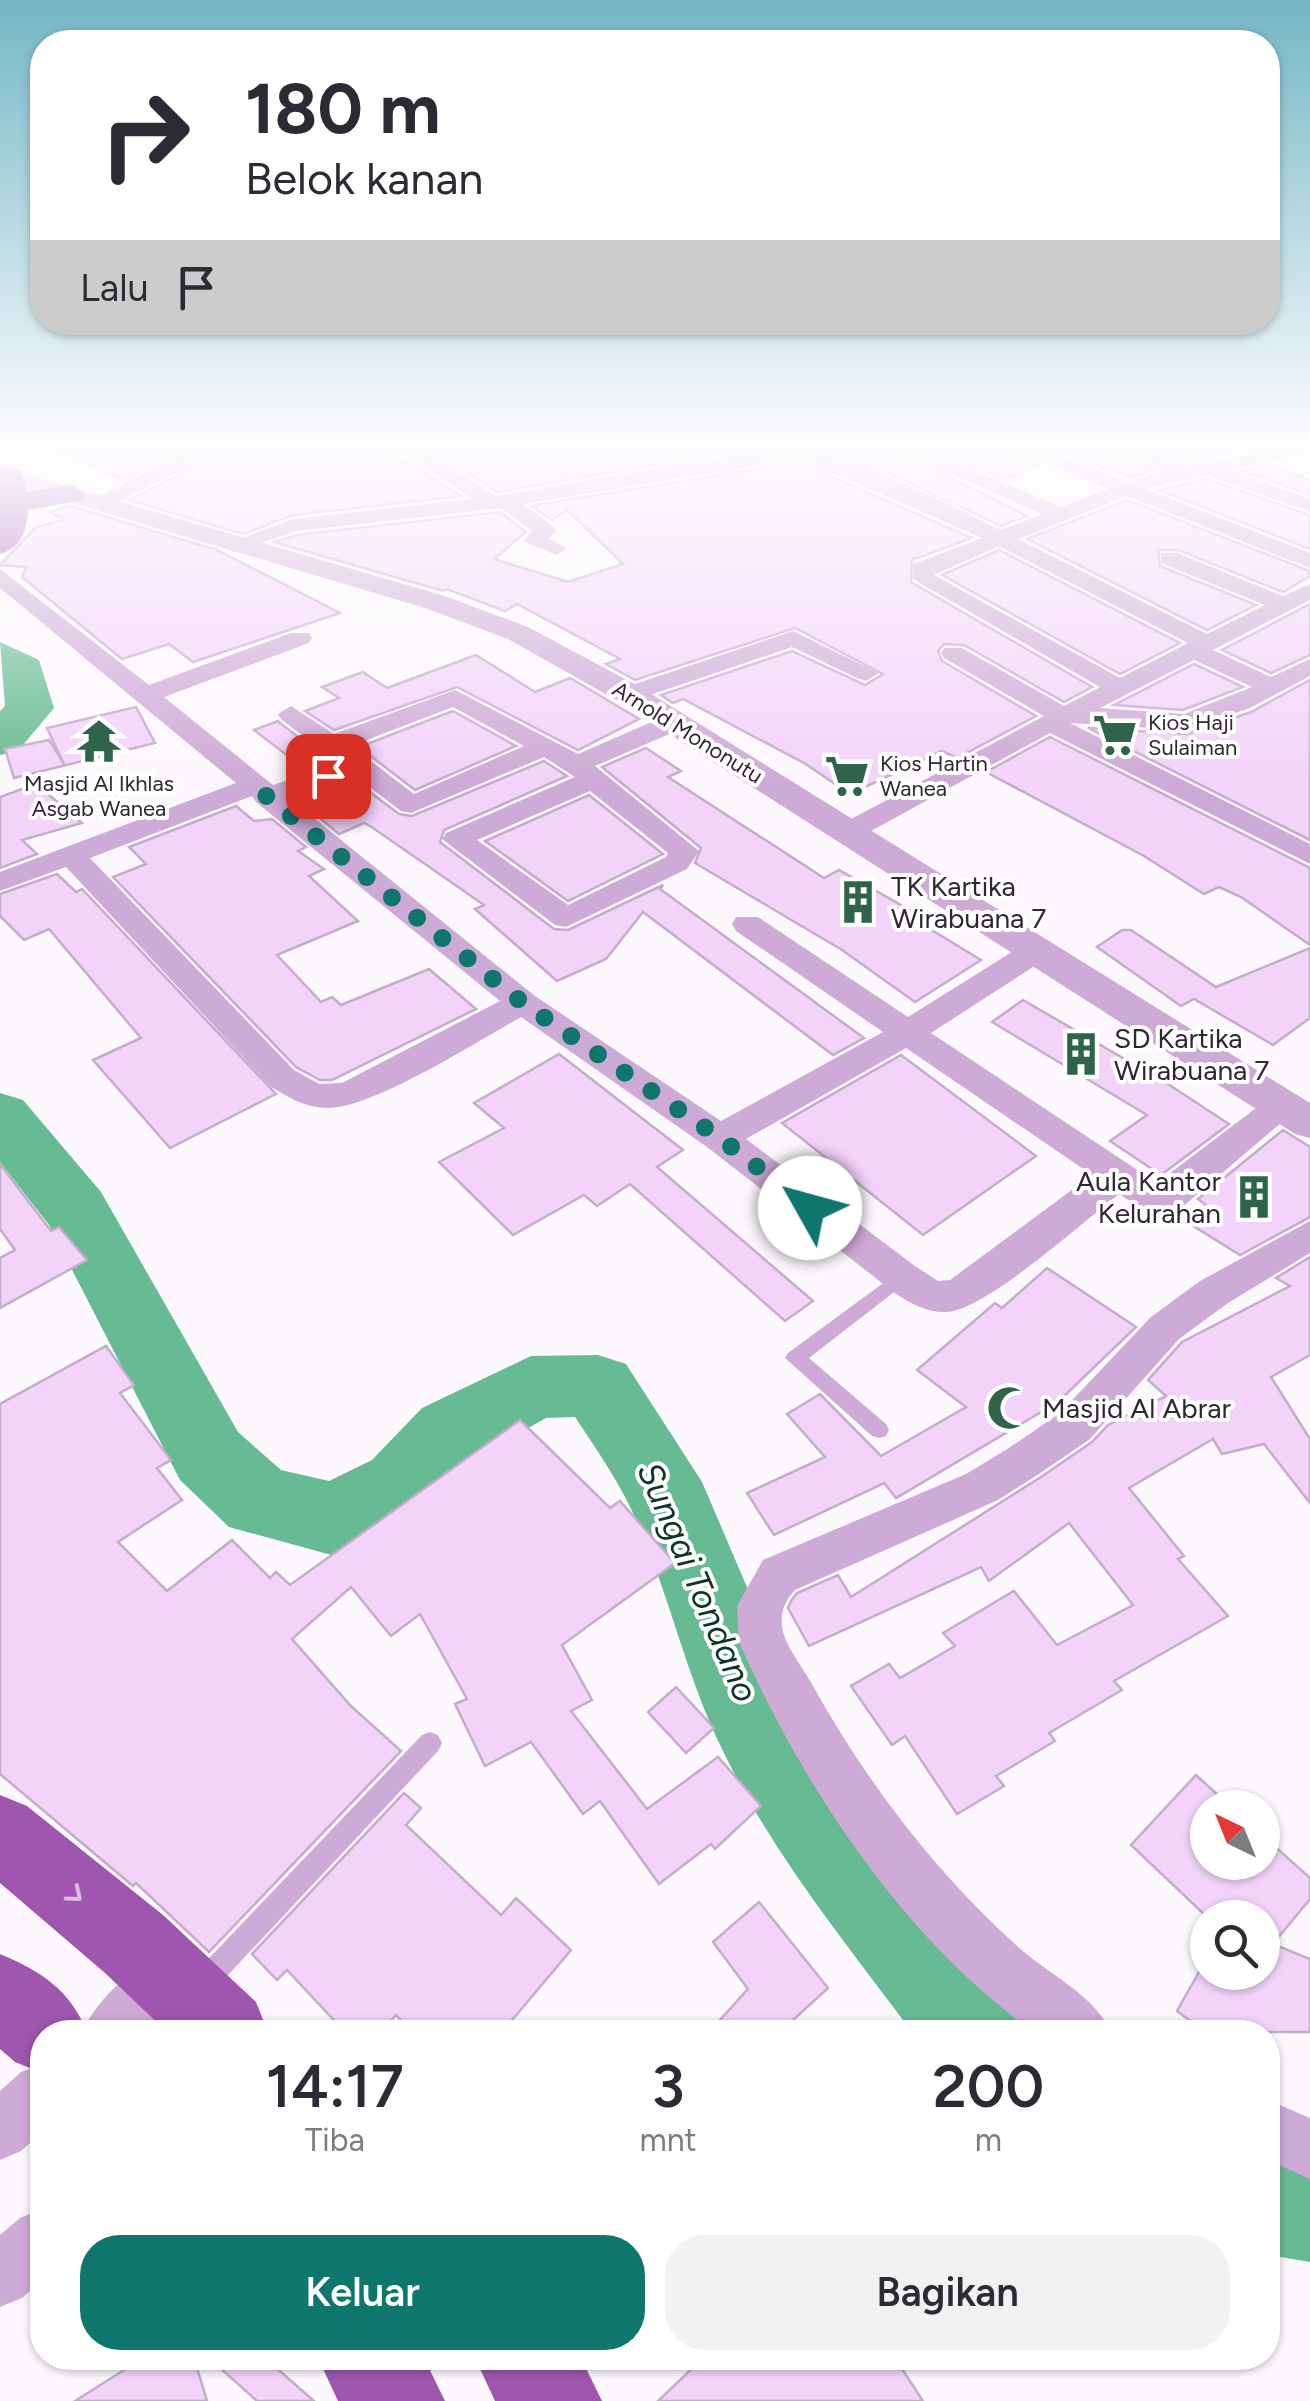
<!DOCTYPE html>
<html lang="id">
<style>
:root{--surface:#fff;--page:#f2f2f3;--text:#2b2b33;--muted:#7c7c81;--accent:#0f766e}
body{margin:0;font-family:Figtree,sans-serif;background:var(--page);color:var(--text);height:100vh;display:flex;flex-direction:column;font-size:38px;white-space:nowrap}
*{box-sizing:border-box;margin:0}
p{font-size:32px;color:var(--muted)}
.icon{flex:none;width:55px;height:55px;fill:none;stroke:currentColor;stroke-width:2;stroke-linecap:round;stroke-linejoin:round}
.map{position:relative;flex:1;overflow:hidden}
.panel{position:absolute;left:30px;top:2020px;width:1250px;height:350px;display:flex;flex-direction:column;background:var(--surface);border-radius:40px;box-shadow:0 2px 8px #0004}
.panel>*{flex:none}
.hud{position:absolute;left:30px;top:30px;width:1250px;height:305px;border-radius:40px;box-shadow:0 2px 8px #0004;background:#fff;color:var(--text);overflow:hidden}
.needle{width:65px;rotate:317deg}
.fabs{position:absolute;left:1190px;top:1790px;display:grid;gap:20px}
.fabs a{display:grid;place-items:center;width:90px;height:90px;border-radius:50%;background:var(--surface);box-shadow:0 2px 8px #0004;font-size:50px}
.pin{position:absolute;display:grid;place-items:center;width:85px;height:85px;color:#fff;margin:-42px;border-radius:20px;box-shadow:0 5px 15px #0006}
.me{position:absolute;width:110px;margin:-55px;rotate:308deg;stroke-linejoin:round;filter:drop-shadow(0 0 8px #0008)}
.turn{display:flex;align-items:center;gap:35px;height:210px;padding:0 50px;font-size:45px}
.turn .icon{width:130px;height:130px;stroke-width:2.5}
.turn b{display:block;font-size:70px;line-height:85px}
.then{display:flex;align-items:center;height:95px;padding:0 50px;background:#0003;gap:20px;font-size:38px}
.eta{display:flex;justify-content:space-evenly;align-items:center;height:170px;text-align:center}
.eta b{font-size:60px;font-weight:600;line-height:70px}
.cta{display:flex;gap:20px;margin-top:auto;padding:20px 50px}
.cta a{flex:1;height:115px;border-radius:40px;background:var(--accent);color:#fff;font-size:40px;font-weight:600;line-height:115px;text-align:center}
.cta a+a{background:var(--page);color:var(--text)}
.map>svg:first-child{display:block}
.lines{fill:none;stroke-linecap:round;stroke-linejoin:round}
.river{fill:#67bb92;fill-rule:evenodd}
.building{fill:#f3d3fa;stroke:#c4adc9;stroke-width:2.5}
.service{fill:#ceaad6;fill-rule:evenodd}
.minor{fill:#ceaad6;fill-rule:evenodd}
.tertiary{fill:#ceaad6;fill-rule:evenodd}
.primary{fill:#a764b5;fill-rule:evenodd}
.trunk{fill:#9f56ae;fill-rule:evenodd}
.oneway{stroke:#d9bbdf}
.route{stroke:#0f766e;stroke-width:18;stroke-dasharray:0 32.4}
.labels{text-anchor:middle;stroke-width:8;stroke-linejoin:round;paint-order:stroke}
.far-poi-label{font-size:22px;fill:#2f2631;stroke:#fff;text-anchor:start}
.far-street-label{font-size:22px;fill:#2f2631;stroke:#fff}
.poi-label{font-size:28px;fill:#2f2631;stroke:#fff;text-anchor:start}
.near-water-label{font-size:35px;font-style:italic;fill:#0f3524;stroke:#fff}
</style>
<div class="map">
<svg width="1310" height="2401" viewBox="0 0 1310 2401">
<rect width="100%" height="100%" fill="#fdf8fe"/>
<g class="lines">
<!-- river -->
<g class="river">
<polygon points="0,642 39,660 54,708 18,751 0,755 0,711 5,706"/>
<path d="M0 1093 23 1100 101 1192 238 1432 281 1470 329 1481 372 1460 422 1408 531 1356 598 1355 626 1364 702 1482 797 1704 874 1815 1015 1994 1030 2032H912C845 1942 771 1852 722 1749 687 1678 671 1601 640 1529 624 1489 599 1453 575 1417L546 1418 478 1456 430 1510 335 1556 229 1527 180 1480 49 1225 0 1162Z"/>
<polygon points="1268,2141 1310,2148 1310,2262 1268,2255"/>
</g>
</g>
<!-- building -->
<g class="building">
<polygon points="48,447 168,447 167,458 124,480"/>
<polygon points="195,447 380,447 462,496 293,515 243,534 129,500 189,470"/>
<polygon points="428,447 759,447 497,492"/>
<polygon points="808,447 889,447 1027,516 1001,526 893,475"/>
<polygon points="927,447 1008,447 1041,464 1004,479"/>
<polygon points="1047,447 1107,447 1154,470 1132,477"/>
<polygon points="1147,447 1220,447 1236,452 1189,462"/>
<polygon points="798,462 972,538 912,560 911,582 1092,687 1064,702 964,645 944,644 938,651 942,661 1036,716 957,758 942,751 850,794 804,763 683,699 673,703 661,695 792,651 865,685 883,674 795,628 635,680 606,664 620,659 517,604 505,611 447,589 443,591 274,542 297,535 500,512 526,532 494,559 568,582 623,564 567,510 552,520 532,506"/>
<polygon points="1270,465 1310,480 1310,495 1243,471"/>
<polygon points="1206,479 1310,515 1310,549 1159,490"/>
<polygon points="1127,500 1310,571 1310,576 1283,592 1178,550 1158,550 1160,566 1256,605 1207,630 1027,539"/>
<polygon points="70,506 217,550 340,613 193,662 169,644 122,659 22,577 26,567 0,565 36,527 64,520 50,512"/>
<polygon points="999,550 1180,643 1120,674 942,575"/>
<polygon points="1310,604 1310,655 1271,673 1222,650"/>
<polygon points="476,655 535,692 570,678 639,719 578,750 457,687 334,730 305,711 339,698 322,687 363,672 387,688"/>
<polygon points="1194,664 1243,687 1183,710 1114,705"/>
<polygon points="1310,680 1310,840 1088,728 1187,734 1251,712"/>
<polygon points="136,707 155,743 14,778 5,749 49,740 64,764 47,728"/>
<polygon points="453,711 516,746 415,790 359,747"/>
<polygon points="278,721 280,723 331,762 306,770 254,730"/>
<polygon points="1050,737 1310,868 1310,945 1241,897 1219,887 1204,894 1144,856 986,772"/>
<polygon points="646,748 681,771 668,777 824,878 839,870 915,913 909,916 981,960 915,1002 842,950 695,863 701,848 602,767"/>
<polygon points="544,761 567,776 444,830 440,842 554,929 568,930 663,885 660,889 864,1038 833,1055 643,912 606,959 557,981 475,909 484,905 373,828 364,823 339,834 304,805 336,793 330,788 354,780 399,814 412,816"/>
<polygon points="36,784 82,823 22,840 37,854 0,868 0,797"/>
<polygon points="589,795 663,854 568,901 485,841"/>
<polygon points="236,806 254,821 272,819 306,847 298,851 324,869 309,876 358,921 277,955 321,1002 332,997 341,1005 429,969 476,1009 332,1080 320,1080 296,1067 113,877 146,864 129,847"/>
<polygon points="57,874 76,892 82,889 276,1094 170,1148 93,1060 141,1038 49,929 24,940 0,916 0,894"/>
<polygon points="1122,930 1131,930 1216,987 1310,948 1310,1018 1273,1045 1194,999 1181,1006 1097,947"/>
<polygon points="1023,1000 1171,1086 1229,1124 1161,1175 1110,1141 1147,1115 992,1022"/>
<polygon points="559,1054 683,1150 657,1167 813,1301 785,1321 630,1184 597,1206 584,1195 513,1235 439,1162 504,1128 474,1103"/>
<polygon points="901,1055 1036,1156 923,1235 782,1123"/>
<polygon points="1283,1130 1310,1147 1310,1217 1240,1255 1187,1222 1206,1205 1198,1199"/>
<polygon points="0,1164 51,1231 59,1227 87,1260 0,1308 0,1258 15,1250 0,1229"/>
<polygon points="1310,1257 1310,1355 1271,1377 1310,1439 1310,1503 1264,1444 1222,1454 1213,1439 1129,1488 1184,1556 1178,1559 1228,1616 1114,1681 1122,1690 1049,1733 1055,1741 996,1776 1004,1786 957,1814 905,1736 892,1745 851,1686 889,1664 900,1678 955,1646 943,1633 1014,1591 1057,1645 1133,1605 1069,1523 989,1581 981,1567 809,1646 788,1608 791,1601 797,1593 838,1575 851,1597 1041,1477 1092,1442 1108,1425 1166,1396 1148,1380 1182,1342 1290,1286 1276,1278"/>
<polygon points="1047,1268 1136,1327 1058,1402 896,1498 884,1483 774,1535 747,1493 825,1457 787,1414 820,1394 881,1456 966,1407 917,1370 995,1303 1002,1308"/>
<polygon points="106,1346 134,1385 120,1393 171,1460 157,1468 182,1500 118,1542 167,1591 232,1540 270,1578 276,1572 290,1585 520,1420 610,1508 620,1501 675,1563 562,1645 592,1700 571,1711 647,1809 718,1757 761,1806 715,1849 711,1844 659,1884 600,1801 583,1814 531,1742 485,1766 455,1704 467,1699 420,1614 391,1636 351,1587 292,1639 351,1706 401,1751 209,1952 136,1883 133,1886 0,1774 0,1404"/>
<polygon points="676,1687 714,1728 686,1753 648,1712"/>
<polygon points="1196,1775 1232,1808 1208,1808 1208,1862 1262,1862 1262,1835 1310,1878 1310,1899 1273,1944 1310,1959 1310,2032 1205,2032 1177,2011 1208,1956 1208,1972 1262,1972 1262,1918 1208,1918 1131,1845"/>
<polygon points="404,1793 421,1808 406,1825 501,1915 516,1898 571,1950 502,2032 412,2032 396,2015 381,2032 345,2032 287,1970 277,1980 252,1954"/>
<polygon points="759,1902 828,1988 780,2032 709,2032 748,1989 713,1942"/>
<polygon points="143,2358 194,2358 207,2401 75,2401"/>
<polygon points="209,2358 265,2358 314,2401 257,2401"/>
<polygon points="703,2358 895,2358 923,2401 658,2401"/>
</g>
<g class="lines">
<!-- service -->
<g class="service">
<polygon points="901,1270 907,1272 910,1277 907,1282 809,1358 886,1424 889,1430 886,1436 879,1438 872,1436 785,1358 788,1353"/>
<polygon points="430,1732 438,1735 442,1743 438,1751 212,1992 203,1996 194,1992 190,1983 194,1974 422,1735"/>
</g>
<!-- minor -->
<g class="minor">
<polygon points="172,447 192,447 187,467 110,506 96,506 96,498 170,460"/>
<path d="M384 447 423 448 496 496 779 447C839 447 945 502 1001 530L1042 514 892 447H918L1061 507 1108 489 1011 447H1038L1127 482 1165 471 1110 447H1137L1189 466 1282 447H1310V452L1230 470 1310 499V512L1206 475 1146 489 1310 553V568L1127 496 1018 539 1207 634 1265 605 1161 563V553H1177L1283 596 1310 584V600L1213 650 1271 677 1310 659V676L1250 708 1186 730 1070 723 1310 844V864L1050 733 860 837H840L836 831 840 825 1044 716 944 658 941 653 944 648H962L1064 706 1100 687 913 579V564L982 538 798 458 523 504 553 526 556 531 549 539 567 548 556 555 523 541 532 531 501 508 296 531 234 552 223 545 293 519 472 499 409 456ZM999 546 1188 643 1120 678 934 575ZM1194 660 1252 687 1184 714 1100 708Z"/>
<path d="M0 569 149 685 291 633H309L312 638 309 643 164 697 273 785 339 763 282 720 278 714 291 706 334 734 455 690 578 754 663 717H681L685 723 681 729 595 766 699 851 687 869 566 927 555 925 442 839 446 833 575 777 544 757 411 813 401 811 355 776 289 798 535 996 721 1121 883 1032 736 931 732 924 736 917H758L908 1017 1025 944H1047L1052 951 1047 958 931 1033 1157 1183 1272 1096 1284 1093 1296 1096 1302 1105 1180 1209C1158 1215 1137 1207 1119 1194 1083 1222 986 1310 946 1312 928 1313 909 1303 895 1293L707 1147 521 1017C478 1041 372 1109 327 1108 306 1108 287 1097 270 1086L66 867 0 891V872L236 783 0 588ZM453 707 524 746 414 794 351 746ZM590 791 668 853 666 857 568 905 477 840ZM252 796 256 802 500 1001 342 1083 319 1084 294 1070 90 858ZM906 1048 1092 1175 950 1280 938 1281 915 1266 746 1139Z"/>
<polygon points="793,631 879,673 866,681 857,678 792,647 638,699 620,699 616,694 620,689"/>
<path d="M1310 1221V1253L1228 1303 1179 1339 1090 1439 1039 1474 998 1500 795 1590C784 1602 779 1615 783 1632 788 1650 804 1669 813 1686 866 1781 935 1872 1016 1945 1046 1973 1095 1995 1111 2032H1034C904 1940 803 1787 739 1642L737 1606 763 1560 966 1474 1009 1448 1060 1413 1151 1317 1200 1281Z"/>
<path d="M169 1951 189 1959 197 1979 189 1999 152 2032H83C95 1999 136 1965 169 1951Z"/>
<polygon points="42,2064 42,2132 21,2151 0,2160 0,2091 21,2072"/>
<polygon points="1268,2100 1310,2118 1310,2179 1268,2160"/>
<polygon points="42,2209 42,2281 22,2298 0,2307 0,2235 20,2218"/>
</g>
<!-- tertiary -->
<polygon class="tertiary" points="11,470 445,596 528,627 640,687 1310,1103 1310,1138 1295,1134 618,701 508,639 425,608 2,482 2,472"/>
<!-- primary -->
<path class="primary" d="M0 464 22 471 27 492 71 485 86 494 82 500 28 510C27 531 21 548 0 554Z"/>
<!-- trunk -->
<g class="trunk">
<polygon points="0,1795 27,1806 163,1915 256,2002 268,2032 167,2032 105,1973 0,1883"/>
<path d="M0 1954C41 1971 70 1990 87 2032H42V2073L15 2062 0 2049Z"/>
<polygon points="318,2358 424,2358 445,2401 338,2401"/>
<polygon points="475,2358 581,2358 602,2401 495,2401"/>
</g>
</g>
<!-- one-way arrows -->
<defs><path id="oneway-chevron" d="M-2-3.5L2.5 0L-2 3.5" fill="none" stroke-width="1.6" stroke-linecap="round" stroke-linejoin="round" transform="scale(2.5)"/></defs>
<use class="oneway" href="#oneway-chevron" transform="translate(75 1895) rotate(40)"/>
<!-- sky -->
<linearGradient id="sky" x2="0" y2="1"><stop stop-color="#74b7c6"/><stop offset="0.57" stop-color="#fefcff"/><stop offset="1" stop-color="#fefcff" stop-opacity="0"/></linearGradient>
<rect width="1310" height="783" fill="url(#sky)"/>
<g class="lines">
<!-- route -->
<polyline class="route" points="328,776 266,796 523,1003 720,1138 810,1208"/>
</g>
<!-- icons -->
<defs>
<g id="supermarket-bare" transform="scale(3.45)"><path d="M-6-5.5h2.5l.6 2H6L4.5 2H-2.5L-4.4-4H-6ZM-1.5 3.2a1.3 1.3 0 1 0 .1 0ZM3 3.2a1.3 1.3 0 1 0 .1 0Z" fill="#2e644b" stroke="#fff" stroke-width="2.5" paint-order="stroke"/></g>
<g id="temple-bare" transform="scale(3.45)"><path d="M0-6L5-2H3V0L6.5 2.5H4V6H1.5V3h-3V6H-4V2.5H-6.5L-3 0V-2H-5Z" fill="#2e644b" stroke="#fff" stroke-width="2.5" paint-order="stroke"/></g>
<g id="building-bare" transform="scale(3.45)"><path d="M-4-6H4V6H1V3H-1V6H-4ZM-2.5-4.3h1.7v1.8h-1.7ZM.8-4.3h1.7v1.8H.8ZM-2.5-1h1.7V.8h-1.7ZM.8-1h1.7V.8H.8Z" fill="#2e644b" stroke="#fff" stroke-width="2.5" paint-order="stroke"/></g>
<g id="mosque-bare" transform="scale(3.45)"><path d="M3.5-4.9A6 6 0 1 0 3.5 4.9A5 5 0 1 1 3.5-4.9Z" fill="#2e644b" stroke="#fff" stroke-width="2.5" paint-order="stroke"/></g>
</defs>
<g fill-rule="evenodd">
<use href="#supermarket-bare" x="1115" y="735"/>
<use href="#temple-bare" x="99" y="741"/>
<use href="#supermarket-bare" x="847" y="776"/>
<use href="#building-bare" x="858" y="902"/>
<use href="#building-bare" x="1081" y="1054"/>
<use href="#building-bare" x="1254" y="1197"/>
<use href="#mosque-bare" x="1009" y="1408"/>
</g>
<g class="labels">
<!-- far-poi labels -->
<g class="far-poi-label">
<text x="1148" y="730">Kios Haji<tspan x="1148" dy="25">Sulaiman</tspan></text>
<text x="880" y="771">Kios Hartin<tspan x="880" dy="25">Wanea</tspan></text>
<text x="99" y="791" text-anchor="middle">Masjid Al Ikhlas<tspan x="99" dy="25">Asgab Wanea</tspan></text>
</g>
<!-- far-street labels -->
<g class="far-street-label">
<text transform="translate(688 732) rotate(32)" y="8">Arnold Mononutu</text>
</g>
<!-- poi labels -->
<g class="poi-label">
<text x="891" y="896">TK Kartika<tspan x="891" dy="32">Wirabuana 7</tspan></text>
<text x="1114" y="1048">SD Kartika<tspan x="1114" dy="32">Wirabuana 7</tspan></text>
<text x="1221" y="1191" text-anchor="end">Aula Kantor<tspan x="1221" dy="32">Kelurahan</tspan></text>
<text x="1042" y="1418">Masjid Al Abrar</text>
</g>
<!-- near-water labels -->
<g class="near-water-label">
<text transform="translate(698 1582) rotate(67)" y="12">Sungai Tondano</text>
</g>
</g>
</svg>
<div class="fabs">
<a><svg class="needle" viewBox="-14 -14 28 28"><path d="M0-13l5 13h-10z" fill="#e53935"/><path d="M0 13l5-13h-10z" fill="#7c7c81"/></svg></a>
<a><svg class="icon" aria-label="search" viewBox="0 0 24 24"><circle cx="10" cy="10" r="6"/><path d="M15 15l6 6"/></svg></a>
</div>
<div class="pin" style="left:328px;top:776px;background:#d93025"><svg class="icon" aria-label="arrive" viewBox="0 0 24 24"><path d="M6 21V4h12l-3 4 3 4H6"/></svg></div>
<svg class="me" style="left:810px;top:1208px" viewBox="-20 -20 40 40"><circle r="19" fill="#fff"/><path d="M0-13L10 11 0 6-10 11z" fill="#0f766e"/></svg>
<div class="hud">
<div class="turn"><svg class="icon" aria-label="right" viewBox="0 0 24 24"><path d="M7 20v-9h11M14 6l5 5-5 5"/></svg><div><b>180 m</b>Belok kanan</div></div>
<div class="then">Lalu<svg class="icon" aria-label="arrive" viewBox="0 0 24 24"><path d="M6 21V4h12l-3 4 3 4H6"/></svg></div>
</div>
<section class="panel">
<div class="eta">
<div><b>14:17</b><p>Tiba</p></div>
<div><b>3</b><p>mnt</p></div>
<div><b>200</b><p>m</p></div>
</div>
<div class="cta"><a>Keluar</a><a>Bagikan</a></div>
</section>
</div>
